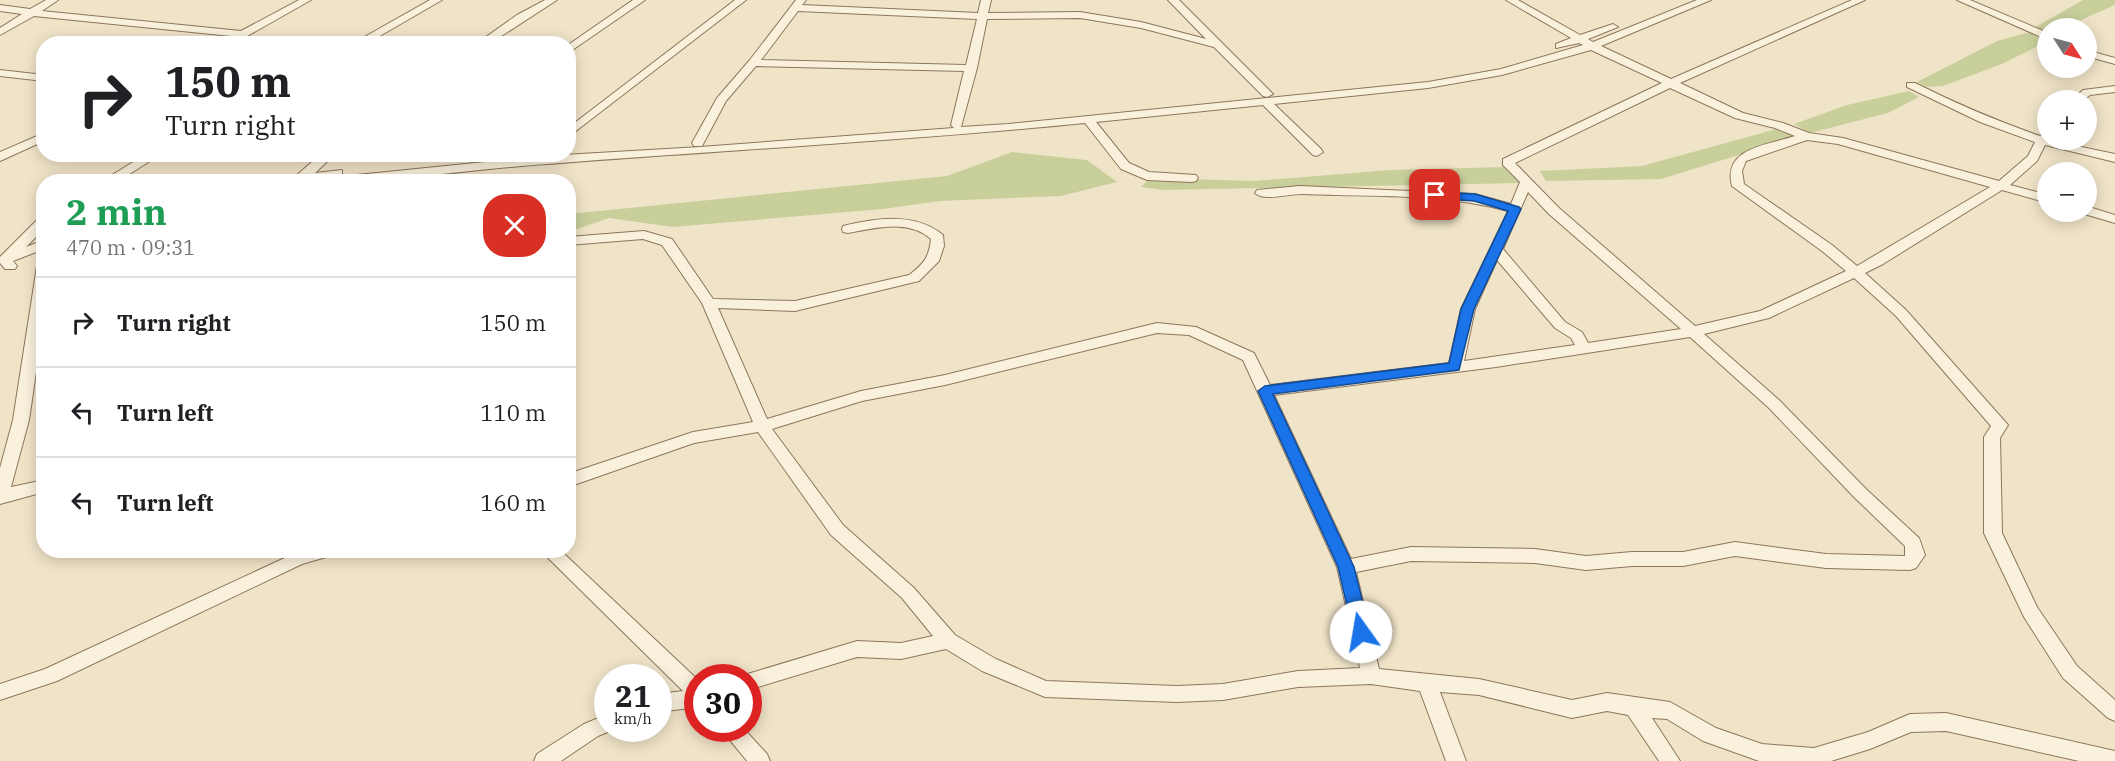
<!DOCTYPE html>
<meta charset="utf-8">
<style>
:root{--surface:#fff;--page:#f6f6f6;--text:#202124;--muted:#757577;--line:#e0e0e0}
body{margin:0;font-family:"IBM Plex Serif",serif;background:var(--page);color:var(--text);height:100vh;display:flex;flex-direction:column;font-size:22px;white-space:nowrap}
*{box-sizing:border-box;margin:0}
p{font-size:20px;color:var(--muted)}
.icon{flex:none;width:33px;height:33px;fill:none;stroke:currentColor;stroke-width:2;stroke-linecap:round;stroke-linejoin:round}
.map{position:relative;flex:1;overflow:hidden}
.sheet{position:absolute;left:36px;top:174px;width:540px;height:384px;display:flex;flex-direction:column;background:var(--surface);border-radius:24px;box-shadow:0 3px 15px #0003}
.sheet>*{flex:none}
.guide{position:absolute;left:36px;top:36px;width:540px;height:126px;border-radius:24px;box-shadow:0 3px 15px #0003;background:#fff;color:var(--text);overflow:hidden}
.needle{width:39px;rotate:126deg}
.fabs{position:absolute;left:2037px;top:18px;display:grid;gap:12px}
.fabs a{display:grid;place-items:center;width:60px;height:60px;border-radius:50%;background:var(--surface);box-shadow:0 3px 15px #0003;font-size:30px}
.speed{position:absolute;left:594px;top:664px;display:flex;gap:12px;font-size:30px;font-weight:700;text-align:center}
.speed>*{display:grid;place-content:center;width:78px;height:78px;border-radius:50%;background:var(--surface);box-shadow:0 3px 15px #0003;line-height:1}
.speed small{font-size:15px;font-weight:400}
.speed .limit{border:9px solid #d22;background:#fff;color:#111}
.pin{position:absolute;display:grid;place-items:center;width:51px;height:51px;color:#fff;margin:-26px;border-radius:12px;box-shadow:0 3px 9px #0006}
.me{position:absolute;width:66px;margin:-33px;rotate:347deg;stroke-linejoin:round;filter:drop-shadow(0 0 4px #0008)}
.turn{display:flex;align-items:center;gap:21px;height:126px;padding:0 30px;font-size:27px}
.turn .icon{width:78px;height:78px;stroke-width:2.5}
.turn b{display:block;font-size:42px;line-height:51px}
.round{display:grid;place-items:center;flex:none;width:63px;height:63px;border-radius:24px;background:var(--page)}
.summary{display:flex;align-items:center;justify-content:space-between;height:102px;padding:0 30px}
h1{font-size:36px;font-weight:700;line-height:45px;color:#1e9e55}
ul{padding:0;list-style:none}
li{display:flex;align-items:center;gap:18px;height:90px;padding:0 30px;border-top:2px solid var(--line)}
li div{flex:1}
li b{display:block;font-size:22px}
li em{font-style:normal}
.map>svg:first-child{display:block}
.green{fill:#c9cf9b}
.lines{fill:none;stroke-linecap:round;stroke-linejoin:round}
.minor-casing{stroke:#8d765c;stroke-width:2}
.minor{fill:#faf1dc;fill-rule:evenodd}
.route{fill:#1a73e8;stroke:#114b97;stroke-width:1.5}
</style>
<div class="map">
<svg width="2115" height="761" viewBox="0 0 2115 761">
<rect width="100%" height="100%" fill="#f0e4c8"/>
<!-- green -->
<g class="green">
<polygon points="2083,0 2115,0 2115,5 2063,28 2048,28 2047,32 2034,28"/>
<polygon points="2030,32 2043,37 2036,47 2002,64 1943,86 1927,87 1917,82 1997,41"/>
<polygon points="1909,91 1919,97 1888,113 1810,133 1794,124 1847,105"/>
<polygon points="1780,128 1800,136 1661,179 1546,181 1540,171 1642,166"/>
<polygon points="1012,152 1087,160 1117,182 1061,196 940,201 883,209 673,227 609,218 569,232 569,214 947,176"/>
<polygon points="1504,167 1520,183 1163,190 1141,187 1150,178 1255,181 1390,170"/>
</g>
<g class="lines">
<!-- minor casing -->
<g class="minor-casing">
<g id="minor">
<polygon points="46,0 58,0 42,11 241,31 299,0 311,0 233,44 219,44 231,36 34,16 0,35 0,28 22,14 0,11 0,5 30,9"/>
<polygon points="430,0 442,0 366,44 352,44"/>
<polygon points="545,0 557,0 489,44 476,44 517,15"/>
<polygon points="633,0 645,0 568,53 568,45"/>
<polygon points="735,0 746,0 568,137 568,128"/>
<path d="M796 0H806L802 5 978 13 981 0H991L988 13 1080 12 1141 22 1206 39 1168 0H1179L1273 94 1267 97 1263 96 1214 47 1141 28 1080 18 987 19 977 68 961 127 1008 124 1428 82 1501 69 1583 45 1579 43 1556 48V44L1571 38 1506 0H1518L1580 35 1613 24 1618 27 1588 39 1593 42 1697 0H1711L1601 46 1671 79 1852 0H1865L1680 83 1743 113 1783 123 1809 133 1843 138 1999 181 2028 156 2035 142 1980 122 1907 87V83H1915C1955 103 1997 121 2040 136L2048 131V140L2115 154V162L2045 145 2037 161 2010 185 2048 195V203L2002 190 1883 264 1865 273 1906 310 2008 425 2000 438 2002 533 2037 607 2077 666 2115 700V721L2108 718 2063 678 2024 617 1984 533V437L1991 426 1896 316 1854 278 1769 318 1704 334 1779 400 1866 489 1919 538 1925 555 1916 568 1910 570 1826 568 1735 556 1683 566H1632L1586 570 1535 563 1411 561 1356 572 1379 669 1479 679 1572 700 1607 693 1670 702 1716 728 1762 744 1814 748 1868 732 1910 714 1946 713 2115 751V761H2079L1946 731 1911 732 1870 749 1831 761H1759L1703 741 1667 719 1652 718 1680 761H1659L1628 715 1607 711 1572 718 1479 695 1440 692 1466 761H1446L1420 691 1371 684 1298 687 1223 700 1177 702 1045 697 982 671 946 649 901 659 857 657 748 690V678H740L741 676 857 641 901 643 933 636 902 598 831 535 758 432 694 443 568 487V474L693 432 753 422 702 303 662 245 643 239 568 245V237L644 231 672 239 713 299 795 301 909 275C924 264 929 257 931 239 908 219 876 228 848 233L843 232 842 229 843 226C877 218 915 212 943 235L944 246 939 261 919 281 795 311 718 308 767 419 861 391 945 375 1157 323 1196 327 1254 353 1270 385 1449 363 1461 309 1508 211C1444 193 1371 197 1304 194 1291 193 1264 202 1255 193L1257 190 1300 186 1475 194 1511 204 1520 182 1503 165V159L1662 83 1591 50 1502 75 1428 88 1274 104 1321 149 1323 152 1317 156 1313 155 1263 105 1096 122 1129 163 1149 172 1196 175 1198 178 1196 181 1192 182 1147 180 1121 169 1085 123C906 141 726 150 547 164 472 169 397 182 321 182L327 178 546 156 700 147 954 128 951 125 964 71 756 66 726 101 702 146H694L692 143 717 98 749 61ZM798 11 977 19 966 65 761 60ZM1670 88 1735 118 1775 128 1795 136C1767 145 1722 148 1732 186L1822 251 1846 271 1760 311 1695 326 1559 208 1515 163ZM1807 140 1838 144 1990 187 1857 266 1832 245 1744 184 1742 171 1746 161ZM1528 192 1549 214 1681 329 1588 343 1582 332 1565 322 1503 249ZM1497 260 1555 328 1571 338 1575 345 1464 361 1475 309ZM1157 333 1189 335 1243 360 1337 567 1360 668 1298 671 1223 684 1177 686 1046 681 996 659 955 635 914 588 843 525 772 429 862 401 945 385ZM1690 337 1769 408 1854 497 1905 546V556L1826 554 1735 542 1683 552H1632L1586 556 1535 549 1411 547 1351 559 1274 395 1496 367Z"/>
<polygon points="1957,0 1970,0 2048,33 2048,40"/>
<polygon points="2086,50 2115,58 2115,64 2086,56"/>
<polygon points="0,70 44,75 44,81 0,76"/>
<polygon points="2115,86 2115,92 2090,95 2084,100 2072,100 2083,90"/>
<polygon points="44,133 44,141 0,161 0,152"/>
<polygon points="146,154 161,154 117,182 101,182"/>
<polygon points="321,154 335,154 315,173 342,170 342,176 305,182 270,182 297,175"/>
<polygon points="2086,206 2115,215 2115,223 2081,213 2086,212"/>
<polygon points="44,217 44,229 26,247 44,240 44,249 13,261 17,266 15,269 5,269 0,263 0,257 39,218"/>
<polygon points="44,262 44,317 29,420 11,487 44,480 44,492 0,504 0,468 13,420 37,266"/>
<polygon points="302,550 335,550 333,555 302,564 57,681 0,700 0,684 45,669"/>
<polygon points="540,550 560,550 698,680 698,707 658,712 658,694 683,691"/>
<polygon points="608,714 608,729 615,729 598,736 561,761 534,761 537,754 584,724"/>
<polygon points="721,729 744,729 767,754 770,761 747,761"/>
</g>
</g>
<!-- minor -->
<use href="#minor" class="minor"/>
</g>
<!-- route -->
<polygon class="route" points="1435,192 1475,194 1519,207 1521,209 1474,309 1459,370 1273,394 1354,567 1370,632 1367,637 1361,639 1355,637 1353,632 1338,567 1258,391 1265,386 1449,363 1461,309 1508,211 1474,201 1431,198 1431,193"/>
</svg>
<div class="fabs">
<a><svg class="needle" viewBox="-14 -14 28 28"><path d="M0-13l5 13h-10z" fill="#e53935"/><path d="M0 13l5-13h-10z" fill="#757577"/></svg></a>
<a>+</a>
<a>−</a>
</div>
<div class="speed"><div>21<small>km/h</small></div><div class="limit">30</div></div>
<div class="pin" style="left:1435px;top:195px;background:#d93025"><svg class="icon" aria-label="arrive" viewBox="0 0 24 24"><path d="M6 21V4h12l-3 4 3 4H6"/></svg></div>
<svg class="me" style="left:1361px;top:632px" viewBox="-20 -20 40 40"><circle r="19" fill="#fff"/><path d="M0-13L10 11 0 6-10 11z" fill="#1a73e8"/></svg>
<div class="guide">
<div class="turn"><svg class="icon" aria-label="right" viewBox="0 0 24 24"><path d="M7 20v-9h11M14 6l5 5-5 5"/></svg><div><b>150 m</b>Turn right</div></div>
</div>
<section class="sheet">
<div class="summary"><div><h1>2 min</h1><p>470 m · 09:31</p></div><a class="round" style="background:#d93025;color:#fff"><svg class="icon" aria-label="close" viewBox="0 0 24 24"><path d="M6 6l12 12M18 6L6 18"/></svg></a></div>
<ul>
<li><svg class="icon" aria-label="right" viewBox="0 0 24 24"><path d="M7 20v-9h11M14 6l5 5-5 5"/></svg><div><b>Turn right</b></div><em>150 m</em></li>
<li><svg class="icon" aria-label="left" viewBox="0 0 24 24"><path d="M17 20v-9H6M10 6l-5 5 5 5"/></svg><div><b>Turn left</b></div><em>110 m</em></li>
<li><svg class="icon" aria-label="left" viewBox="0 0 24 24"><path d="M17 20v-9H6M10 6l-5 5 5 5"/></svg><div><b>Turn left</b></div><em>160 m</em></li>
</ul>
</section>
</div>
